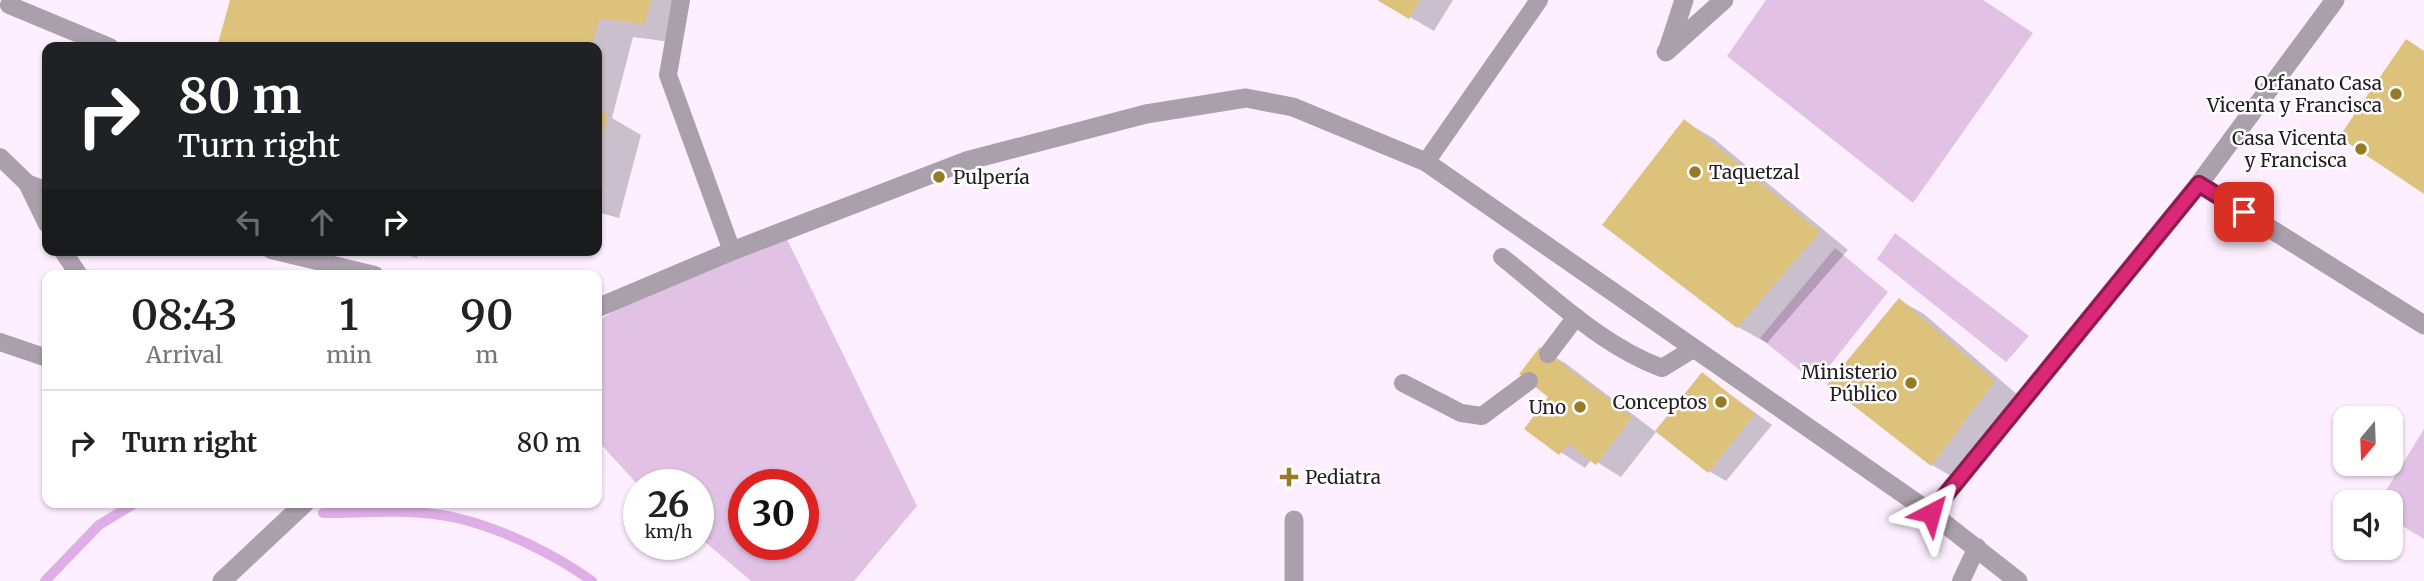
<!DOCTYPE html>
<meta charset="utf-8">
<style>
:root{--surface:#fff;--page:#f2f2f2;--text:#222;--muted:#767676;--line:#e0e0e0}
body{margin:0;font-family:Merriweather,serif;background:var(--page);color:var(--text);height:100vh;display:flex;flex-direction:column;font-size:26px;white-space:nowrap}
*{box-sizing:border-box;margin:0}
p{font-size:23px;color:var(--muted)}
.icon{flex:none;width:38px;height:38px;fill:none;stroke:currentColor;stroke-width:2;stroke-linecap:round;stroke-linejoin:round}
.map{position:relative;flex:1;overflow:hidden}
.details{position:absolute;left:42px;top:270px;width:560px;height:238px;display:flex;flex-direction:column;background:var(--surface);border-radius:14px;box-shadow:0 2px 5px #0004}
.details>*{flex:none}
.hud{position:absolute;left:42px;top:42px;width:560px;height:214px;border-radius:14px;box-shadow:0 2px 5px #0004;background:#202124;color:#fff;overflow:hidden}
.needle{width:46px;rotate:199deg}
.controls{position:absolute;left:2333px;top:406px;display:grid;gap:14px}
.controls a{display:grid;place-items:center;width:70px;height:70px;border-radius:14px;background:var(--surface);box-shadow:0 2px 5px #0004;font-size:35px}
.speed{position:absolute;left:623px;top:469px;display:flex;gap:14px;font-size:35px;font-weight:700;text-align:center}
.speed>*{display:grid;place-content:center;width:91px;height:91px;border-radius:50%;background:var(--surface);box-shadow:0 2px 5px #0004;line-height:1}
.speed small{font-size:18px;font-weight:400}
.speed .limit{border:10px solid #d22;background:#fff;color:#111}
.pin{position:absolute;display:grid;place-items:center;width:60px;height:60px;color:#fff;margin:-30px;border-radius:14px;box-shadow:0 4px 10px #0006}
.me{position:absolute;width:77px;margin:-38px;rotate:39deg;stroke-linejoin:round;filter:drop-shadow(0 0 5px #0008)}
.turn{display:flex;align-items:center;gap:24px;height:147px;padding:0 21px;font-size:32px}
.turn .icon{width:91px;height:91px;stroke-width:2.5}
.turn b{display:block;font-size:49px;line-height:60px}
.lanes{display:flex;align-items:center;height:66px;padding:0 21px;background:#0003;justify-content:center;gap:35px;direction:ltr}
.lanes .off{opacity:.35}
.eta{display:flex;justify-content:space-evenly;align-items:center;height:119px;text-align:center}
.eta b{font-size:42px;font-weight:600;line-height:49px}
ul{padding:0;list-style:none}
li{display:flex;align-items:center;gap:21px;height:105px;padding:0 21px;border-top:2px solid var(--line)}
li div{flex:1}
li b{display:block;font-size:26px}
li em{font-style:normal}
.map>svg:first-child{display:block}
.green{fill:#e1c2e5;fill-rule:evenodd}
.shadow{fill:#0003}
.lines{fill:none;stroke-linecap:round;stroke-linejoin:round}
.stream{stroke:#dfaee6;stroke-width:10}
.building{fill:#ddc27c}
.service{stroke:#aaa0ab;stroke-width:18}
.minor{stroke:#aaa0ab;stroke-width:19}
.tertiary{stroke:#aaa0ab;stroke-width:19}
.route-casing{stroke:#8e194d;stroke-width:18}
.route{stroke:#db2777;stroke-width:12}
.poi-dot{fill:#977a23;stroke:#fff;stroke-width:2.5}
.labels{text-anchor:middle;stroke-width:5;stroke-linejoin:round;paint-order:stroke}
.poi-label{font-size:19px;fill:#241c25;stroke:#fff;text-anchor:end}
</style>
<div class="map">
<svg width="2424" height="581" viewBox="0 0 2424 581">
<rect width="100%" height="100%" fill="#fdefff"/>
<!-- green -->
<g class="green">
<polygon points="1766,0 1983,0 2033,33 1913,203 1727,56"/>
<polygon points="1895,233 2029,336 2006,362 1877,259"/>
<path d="M785 235 917 506 854 581H751L698 536V485L639 486 597 440V322L630 300ZM744 485H803V544H744Z"/>
<polygon points="1835,248 1888,292 1816,383 1760,338"/>
<polygon points="2424,429 2424,539 2391,519 2390,502 2379,502"/>
</g>
<!-- shadow -->
<g class="shadow">
<polygon points="232,0 690,0 679,43 633,37 612,118 641,135 619,218 597,212 597,47 219,47"/>
<polygon points="1381,0 1453,0 1434,31"/>
<polygon points="1684,121 1713,138 1848,250 1767,343 1738,327"/>
<polygon points="391,250 419,250 417,258"/>
<polygon points="1899,300 1924,314 2019,396 1956,479 1932,465"/>
<polygon points="1540,349 1565,363 1656,432 1621,477 1592,459 1585,468 1526,429 1551,397"/>
<polygon points="1702,374 1772,425 1726,481 1709,471"/>
</g>
<g class="lines">
<!-- stream -->
<g class="stream">
<path d="M323 513C366 513 414 508 457 518 503 529 554 554 592 581"/>
<polyline points="45,581 99,525 137,502"/>
</g>
</g>
<!-- building -->
<g class="building">
<polygon points="230,0 651,0 645,24 599,19 592,47 217,47"/>
<polygon points="1377,0 1420,0 1409,19"/>
<polygon points="2406,39 2424,51 2424,194 2339,137"/>
<polygon points="597,110 608,114 598,153 597,153"/>
<polygon points="1684,119 1820,232 1737,328 1602,225"/>
<polygon points="1899,298 1995,381 1931,466 1827,385"/>
<polygon points="1540,347 1632,417 1596,465 1568,444 1559,455 1524,429 1548,397 1519,374"/>
<polygon points="1702,372 1755,414 1708,473 1655,431"/>
</g>
<g class="lines">
<!-- service -->
<g class="service">
<polyline points="681,0 668,75 732,251"/>
<polyline points="9,5 110,47"/>
<polyline points="0,157 27,183 47,191"/>
<polyline points="1426,162 1539,0"/>
<polyline points="27,183 47,224"/>
<polyline points="62,250 79,275"/>
<polyline points="271,250 375,275"/>
<path d="M1502 257C1551 296 1602 346 1662 368L1693 349"/>
<polyline points="0,342 47,358"/>
<polyline points="1548,354 1576,317"/>
<polyline points="1403,383 1461,413 1482,416 1529,381"/>
<polyline points="1961,581 1977,547"/>
</g>
<!-- minor -->
<g class="minor">
<polyline points="2199,184 2424,325"/>
<polyline points="597,308 732,251 966,161 1146,114 1246,98 1293,107 1426,162 1931,513 2018,581"/>
<polyline points="1931,513 2199,184 2335,0"/>
<polyline points="222,581 306,502"/>
<polyline points="1294,581 1294,520"/>
</g>
<!-- tertiary -->
<g class="tertiary">
<polyline points="1668,49 1684,0"/>
<polyline points="1666,52 1724,0"/>
</g>
</g>
<g class="lines">
<!-- route casing -->
<g class="route-casing">
<polyline id="route" points="1931,513 2199,184 2244,212"/>
</g>
<!-- route -->
<use href="#route" class="route"/>
</g>
<!-- markers -->
<g class="poi-dot">
<circle cx="2396" cy="94" r="7"/>
<circle cx="2361" cy="149" r="7"/>
<circle cx="1695" cy="172" r="7"/>
<circle cx="939" cy="177" r="7"/>
<circle cx="1911" cy="383" r="7"/>
<circle cx="1721" cy="402" r="7"/>
<circle cx="1580" cy="407" r="7"/>
<path d="M1285.5 466.5h7v7h7v7h-7v7h-7v-7h-7v-7h7z"/>
</g>
<g class="labels">
<!-- poi labels -->
<g class="poi-label">
<text x="2382" y="90">Orfanato Casa<tspan x="2382" dy="22">Vicenta y Francisca</tspan></text>
<text x="2347" y="145">Casa Vicenta<tspan x="2347" dy="22">y Francisca</tspan></text>
<text x="1709" y="179" text-anchor="start">Taquetzal</text>
<text x="953" y="184" text-anchor="start">Pulpería</text>
<text x="1897" y="379">Ministerio<tspan x="1897" dy="22">Público</tspan></text>
<text x="1707" y="409">Conceptos</text>
<text x="1566" y="414">Uno</text>
<text x="1305" y="484" text-anchor="start">Pediatra</text>
</g>
</g>
</svg>
<div class="controls">
<a><svg class="needle" viewBox="-14 -14 28 28"><path d="M0-13l5 13h-10z" fill="#e53935"/><path d="M0 13l5-13h-10z" fill="#767676"/></svg></a>
<a><svg class="icon" aria-label="sound" viewBox="0 0 24 24"><path d="M4 9h4l5-4v14l-5-4H4zM17 9q2 3 0 6"/></svg></a>
</div>
<div class="speed"><div>26<small>km/h</small></div><div class="limit">30</div></div>
<div class="pin" style="left:2244px;top:212px;background:#d93025"><svg class="icon" aria-label="arrive" viewBox="0 0 24 24"><path d="M6 21V4h12l-3 4 3 4H6"/></svg></div>
<svg class="me" style="left:1931px;top:513px" viewBox="-20 -20 40 40"><path d="M0-17L14 15 0 8-14 15z" fill="#db2777" stroke="#fff" stroke-width="4"/></svg>
<div class="hud">
<div class="turn"><svg class="icon" aria-label="right" viewBox="0 0 24 24"><path d="M7 20v-9h11M14 6l5 5-5 5"/></svg><div><b>80 m</b>Turn right</div></div>
<div class="lanes"><svg class="icon off" aria-label="left" viewBox="0 0 24 24"><path d="M17 20v-9H6M10 6l-5 5 5 5"/></svg><svg class="icon off" aria-label="ahead" viewBox="0 0 24 24"><path d="M12 20V5M6 11l6-6 6 6"/></svg><svg class="icon" aria-label="right" viewBox="0 0 24 24"><path d="M7 20v-9h11M14 6l5 5-5 5"/></svg></div>
</div>
<section class="details">
<div class="eta">
<div><b>08:43</b><p>Arrival</p></div>
<div><b>1</b><p>min</p></div>
<div><b>90</b><p>m</p></div>
</div>
<ul>
<li><svg class="icon" aria-label="right" viewBox="0 0 24 24"><path d="M7 20v-9h11M14 6l5 5-5 5"/></svg><div><b>Turn right</b></div><em>80 m</em></li>
</ul>
</section>
</div>
